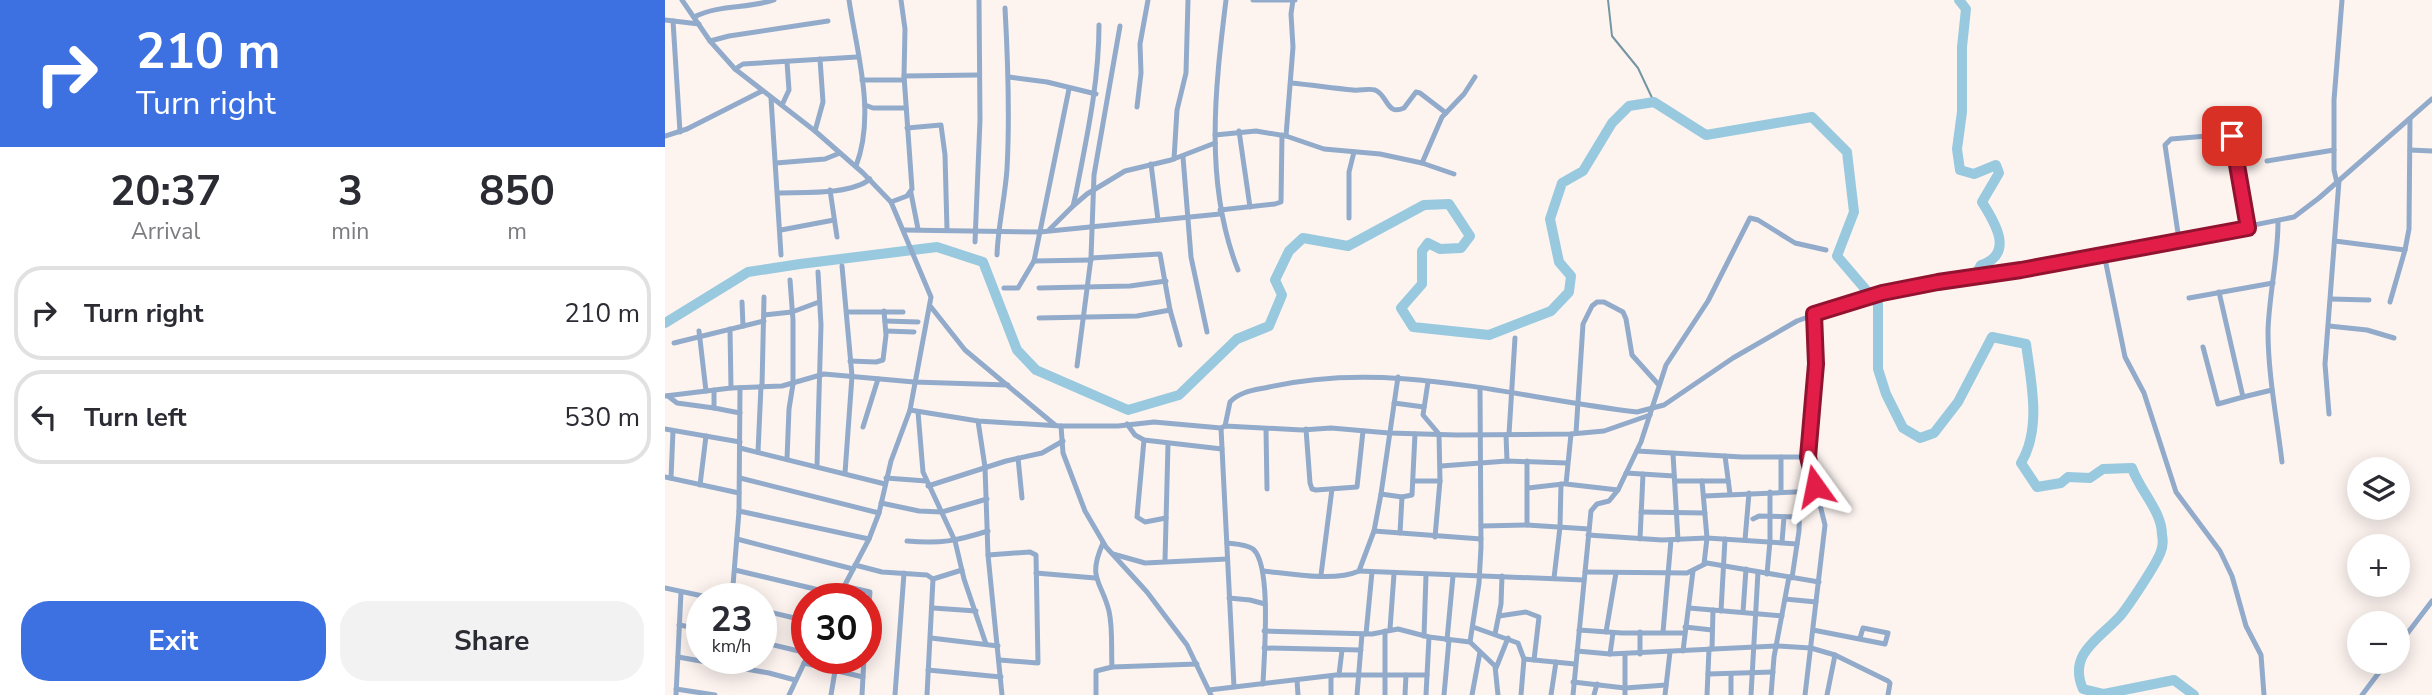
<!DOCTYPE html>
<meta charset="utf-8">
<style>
:root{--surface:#fff;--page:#f2f2f3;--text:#2b2b33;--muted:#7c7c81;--line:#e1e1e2;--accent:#3d71e1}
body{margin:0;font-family:"Nunito Sans",sans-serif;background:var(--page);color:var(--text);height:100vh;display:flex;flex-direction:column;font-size:26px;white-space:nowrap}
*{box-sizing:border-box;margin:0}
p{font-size:23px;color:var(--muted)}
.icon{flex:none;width:38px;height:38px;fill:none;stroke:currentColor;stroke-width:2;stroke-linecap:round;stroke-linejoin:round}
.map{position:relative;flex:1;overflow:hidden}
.panel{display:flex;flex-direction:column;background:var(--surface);width:665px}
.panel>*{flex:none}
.guide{background:#3d71e1;color:#fff;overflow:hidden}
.controls{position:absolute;left:1682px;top:457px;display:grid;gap:14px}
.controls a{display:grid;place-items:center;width:63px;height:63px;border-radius:50%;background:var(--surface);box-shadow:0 4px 18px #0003;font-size:35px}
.speed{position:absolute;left:21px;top:583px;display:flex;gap:14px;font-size:35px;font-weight:700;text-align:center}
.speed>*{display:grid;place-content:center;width:91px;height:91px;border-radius:50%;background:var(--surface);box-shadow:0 4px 18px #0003;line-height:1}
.speed small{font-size:18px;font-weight:400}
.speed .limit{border:10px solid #d22;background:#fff;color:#111}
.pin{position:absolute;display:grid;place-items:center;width:60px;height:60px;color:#fff;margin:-30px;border-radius:14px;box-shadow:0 4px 10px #0006}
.me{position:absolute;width:77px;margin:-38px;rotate:348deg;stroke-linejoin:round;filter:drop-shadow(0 0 5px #0008)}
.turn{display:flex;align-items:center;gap:24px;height:147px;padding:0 21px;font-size:32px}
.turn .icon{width:91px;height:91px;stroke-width:2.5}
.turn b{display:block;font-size:49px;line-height:60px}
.eta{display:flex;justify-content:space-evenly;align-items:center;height:119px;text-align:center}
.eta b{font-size:42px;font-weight:700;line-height:49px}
.button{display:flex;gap:14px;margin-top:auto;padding:14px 21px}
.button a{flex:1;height:80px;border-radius:28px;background:var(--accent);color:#fff;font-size:28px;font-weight:700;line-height:80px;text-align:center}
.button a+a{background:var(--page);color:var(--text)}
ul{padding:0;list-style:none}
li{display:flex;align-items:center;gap:21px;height:94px;margin:0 14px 10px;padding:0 7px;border:4px solid var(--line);border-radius:28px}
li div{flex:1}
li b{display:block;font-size:26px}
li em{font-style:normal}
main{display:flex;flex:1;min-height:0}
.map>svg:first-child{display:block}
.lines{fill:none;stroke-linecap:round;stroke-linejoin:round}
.stream{stroke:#7495a3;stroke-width:2}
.river{stroke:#99c9de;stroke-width:10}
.minor{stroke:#93abcb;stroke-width:5}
.route-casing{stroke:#92132f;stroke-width:18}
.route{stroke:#e11d48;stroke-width:12}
</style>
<main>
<section class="panel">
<div class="guide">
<div class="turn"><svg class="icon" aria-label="right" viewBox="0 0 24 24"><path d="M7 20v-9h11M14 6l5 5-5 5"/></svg><div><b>210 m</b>Turn right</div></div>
</div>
<div class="eta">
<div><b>20:37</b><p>Arrival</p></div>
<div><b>3</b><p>min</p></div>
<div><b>850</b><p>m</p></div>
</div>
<ul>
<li><svg class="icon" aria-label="right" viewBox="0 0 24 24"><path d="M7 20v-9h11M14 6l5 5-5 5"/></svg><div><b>Turn right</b></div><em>210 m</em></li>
<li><svg class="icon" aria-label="left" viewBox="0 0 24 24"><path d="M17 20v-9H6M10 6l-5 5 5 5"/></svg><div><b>Turn left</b></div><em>530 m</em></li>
</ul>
<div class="button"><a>Exit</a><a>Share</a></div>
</section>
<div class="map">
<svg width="1767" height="695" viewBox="0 0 1767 695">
<rect width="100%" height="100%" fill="#fdf4f0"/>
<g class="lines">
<!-- stream -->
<polyline class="stream" points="943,0 947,36 973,68 989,102"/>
<!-- river -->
<g class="river">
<path d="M1294 0 1301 9 1297 47V112L1292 149 1295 170 1309 174 1331 165 1334 173 1317 202C1331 224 1349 254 1316 265L1311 274"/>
<path d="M0 323 83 272 135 264 272 247 318 262 352 350 371 370 463 410 514 395 572 339 604 326 617 295 610 280 624 251 638 238 683 246 759 205 784 204 805 236 796 248 775 249 763 243 757 251V284L736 308 748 327 824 335 886 311 904 292 906 276 894 262 885 219 897 183 918 171 947 123 964 106 989 102 1041 135 1147 117 1182 152 1189 212 1172 256 1213 304V369L1221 394 1238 428 1255 438 1269 433 1293 402 1327 337 1361 344C1366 382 1377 428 1356 463L1372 487 1396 483 1403 477 1425 478 1438 469 1467 468C1475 491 1497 511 1497 535 1498 539 1498 547 1496 551 1493 562 1464 605 1456 615 1436 638 1402 653 1418 689L1439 694 1509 680 1529 695"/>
</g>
<!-- minor -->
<g class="minor">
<polyline points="17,0 45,41 70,69 150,131 198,173 226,202 266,297 245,410 226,461 214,513 204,539 173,598"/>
<path d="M184 0C192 54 211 113 191 166"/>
<path d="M561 0C550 89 539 184 573 270"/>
<polyline points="588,0 630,0"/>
<path d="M29 17C55 4 82 9 109 0"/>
<polyline points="0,20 34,24"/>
<polyline points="8,21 15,132"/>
<polyline points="45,41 64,36 163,21"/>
<polyline points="70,69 78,64 192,57"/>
<polyline points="239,76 313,75"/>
<polyline points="344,77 382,82 431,94"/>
<polyline points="197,80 239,80"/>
<path d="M626 83C647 85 667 88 688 90 695 91 703 88 710 90 723 95 721 116 739 108L751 92 755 93 781 113"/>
<polyline points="106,98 116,255"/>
<polyline points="117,105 124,90 122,62"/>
<polyline points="200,105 208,108 241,108"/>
<polyline points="472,107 476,73 475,44 483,0"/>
<polyline points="242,128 276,125 280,155 282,230"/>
<polyline points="150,131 158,102 155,59"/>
<polyline points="574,131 585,207"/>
<polyline points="550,135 591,131 621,136 659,149 715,154 757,163 789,174"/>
<polyline points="0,136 22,129 97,91"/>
<polyline points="621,136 628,47 626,14 628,0"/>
<polyline points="1745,150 1767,151"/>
<polyline points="518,157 526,257 542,332"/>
<polyline points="509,159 512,110 521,73 523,0"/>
<polyline points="1602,161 1669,150"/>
<polyline points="111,163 160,159 175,153"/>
<polyline points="757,163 777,117 799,94 810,77"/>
<polyline points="486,164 493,220"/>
<polyline points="1672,183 1669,170 1669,100 1677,0"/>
<polyline points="165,190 172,237"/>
<path d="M113 193C138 192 186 195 205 179"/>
<polyline points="246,193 253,229"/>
<polyline points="226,202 242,196 247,189 239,76 240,29 236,0"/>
<polyline points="408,206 422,194 460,171 506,160 550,143"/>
<polyline points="555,210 610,204 616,202 617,135"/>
<polyline points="684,218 684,172 689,152"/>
<path d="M1613 222C1613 259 1604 295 1603 331 1603 375 1612 419 1617 462"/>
<polyline points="116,230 169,220"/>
<polyline points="239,230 375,232 555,214"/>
<path d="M384 230 408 206 411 193C422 136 434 82 434 25"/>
<polyline points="1514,240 1500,145 1506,139 1566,134 1582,228"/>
<polyline points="1670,241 1740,250"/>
<polyline points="310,242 315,120 314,0"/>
<polyline points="1439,254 1460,357 1479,393 1511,492 1555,551 1567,576 1581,626 1596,655 1599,695"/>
<path d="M332 255C333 226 340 198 342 169 345 115 343 62 340 8"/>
<polyline points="426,258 495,254 505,310 515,345"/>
<polyline points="369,261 426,260"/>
<polyline points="177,266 187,376 180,473"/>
<polyline points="339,288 353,288 369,261 404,89"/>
<polyline points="374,288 465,286 501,281"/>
<polyline points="1554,292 1578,397 1607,390"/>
<polyline points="1524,298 1608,283"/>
<polyline points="1666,299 1704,300"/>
<polyline points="77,302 78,326"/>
<polyline points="1725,302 1740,250 1744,229 1745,119"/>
<polyline points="266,307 300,350 390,425"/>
<polyline points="182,312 238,312"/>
<polyline points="99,315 127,312 154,302"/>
<polyline points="374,318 472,316 505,310"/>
<polyline points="220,321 253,322"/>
<polyline points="1664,326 1702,330 1729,338"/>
<polyline points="65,329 66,388"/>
<polyline points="34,331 41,391"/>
<polyline points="221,331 249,332"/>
<polyline points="9,343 99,321"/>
<polyline points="1538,347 1553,404 1578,397"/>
<polyline points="185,361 211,362 218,360 221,335 219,311"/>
<polyline points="412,366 426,258 429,175 455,26"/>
<polyline points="733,377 716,494 737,497 747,495 750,434"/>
<polyline points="763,382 758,415 774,434 775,481 770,537"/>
<polyline points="97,386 99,297"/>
<polyline points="49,390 49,408 75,413"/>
<polyline points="0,396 66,388 117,386 159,374 249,382 343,385"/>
<polyline points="3,396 12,403 49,408"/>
<polyline points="729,403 759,407"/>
<polyline points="245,410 313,421 396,426 453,426 489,422 556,428 560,426 637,430 666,428 724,433 792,435 906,434 939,431 985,415"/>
<polyline points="253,412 258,472 290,541 299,579 321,644"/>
<polyline points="1664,414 1660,364 1674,181"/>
<polyline points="313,421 320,467 323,555 337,695"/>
<polyline points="462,424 470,435 479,440 557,449"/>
<polyline points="396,426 398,453 420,511 441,547 482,592 522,645 546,695"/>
<path d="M560 426 565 402C575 391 591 390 604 387 727 359 850 398 972 412L999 405 1068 358 1132 321 1198 297 1274 281 1401 262 1629 217 1654 198 1767 99"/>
<polyline points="198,427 213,379"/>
<polyline points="556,428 569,687"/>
<polyline points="0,429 75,442"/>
<polyline points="601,429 602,489"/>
<polyline points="641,429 645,483 647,489 651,490 692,487 698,431"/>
<polyline points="911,433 918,324 927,306 932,302 939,302 958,312 961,319 967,355 993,384"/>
<polyline points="844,434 850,338"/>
<polyline points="906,434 901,484 953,490"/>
<polyline points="841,435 842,461"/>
<polyline points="479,440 472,517 480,522 501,518"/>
<polyline points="75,448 220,484"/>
<polyline points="972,451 1077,457 1143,457"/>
<polyline points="93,452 96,386"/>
<polyline points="1008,454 1013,540"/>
<polyline points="1060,456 1065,494"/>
<polyline points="1116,457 1116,492"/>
<polyline points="353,458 357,498"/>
<polyline points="122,459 124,409 128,384 128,320 125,280"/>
<polyline points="152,465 156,325 153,272"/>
<polyline points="776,466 842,461 902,463"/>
<polyline points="961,473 1009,476"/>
<polyline points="0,477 74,493"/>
<polyline points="6,478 8,431"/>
<polyline points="75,478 214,513"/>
<polyline points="221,478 261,481"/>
<polyline points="748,481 775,481"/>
<polyline points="1010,481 1063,481"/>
<polyline points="1037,481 1042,538 1039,564"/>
<polyline points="35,485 41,436"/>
<polyline points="263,486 341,461 377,453 398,441"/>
<polyline points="863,488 898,484"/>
<polyline points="1039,496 1152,491"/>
<polyline points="216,503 254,511 277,512 322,499"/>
<polyline points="74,511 204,539"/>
<polyline points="976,512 1040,513"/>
<polyline points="1088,519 1094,516 1135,517"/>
<polyline points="862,525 862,461"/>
<polyline points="816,526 862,525 924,529"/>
<polyline points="709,531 816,539"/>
<polyline points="735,533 737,497"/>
<polyline points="923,535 997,540 1042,538 1132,544"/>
<polyline points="72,539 188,569"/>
<polyline points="975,539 978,474"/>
<polyline points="1080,540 1084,493"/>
<path d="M242 541C276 544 291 541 323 531"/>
<polyline points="1117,542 1119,517"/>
<path d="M438 543C422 579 436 580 444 611 448 629 446 649 447 667"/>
<path d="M562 543C571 544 581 544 588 549 607 565 599 657 598 684"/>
<polyline points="448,554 480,563 562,559"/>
<polyline points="323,555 365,552 371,555 373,663 335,660"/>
<polyline points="500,561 503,444"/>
<polyline points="190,565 217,572 262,575 268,579 297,570"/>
<polyline points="70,570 175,595"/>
<path d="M599 571C626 574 670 582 694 571L709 531 716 494"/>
<polyline points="694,571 919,580"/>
<polyline points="920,572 1022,573 1042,563 1154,582"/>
<polyline points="371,573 430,578"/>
<polyline points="1102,574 1105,541 1105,492"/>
<polyline points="656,575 667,489"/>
<polyline points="889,578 895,527 896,484"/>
<polyline points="1127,578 1134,531 1135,491"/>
<polyline points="179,586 205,592 201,636"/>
<polyline points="0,588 47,598"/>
<polyline points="67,598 74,511 75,388"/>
<polyline points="564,598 585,600 600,604"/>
<polyline points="1120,599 1151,602"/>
<polyline points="268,608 311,611"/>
<polyline points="1024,608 1117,616"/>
<polyline points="96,610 142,621"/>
<polyline points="1056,611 1060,539"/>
<polyline points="1078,612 1081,569"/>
<polyline points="834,616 861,612 874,617 869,660"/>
<polyline points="14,625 37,629"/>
<polyline points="808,627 853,643 859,659 856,695"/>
<polyline points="1020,627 1047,630"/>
<polyline points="725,629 729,574"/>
<polyline points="914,630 957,633 1019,633"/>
<polyline points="1148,630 1220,644 1223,633 1198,628 1195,638"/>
<polyline points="599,631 707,634 733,629 764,637 805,642 830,666 833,695"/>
<polyline points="941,632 951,573"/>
<polyline points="998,632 1006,540"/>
<polyline points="701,634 707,572"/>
<polyline points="830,634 836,604 837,576"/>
<polyline points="759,636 761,575"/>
<polyline points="266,638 333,646"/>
<polyline points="782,640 788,576"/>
<polyline points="96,642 142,653"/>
<polyline points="805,642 814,583 816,547 815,389"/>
<polyline points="1732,647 1767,601"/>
<polyline points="599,648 696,650"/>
<polyline points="1047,649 1048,610"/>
<polyline points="912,651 945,654 1111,646 1146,648 1170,655 1223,681 1225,683 1223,695"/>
<polyline points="1018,651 1028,571"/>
<polyline points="945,654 948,633"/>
<polyline points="975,654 975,632"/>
<polyline points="13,657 104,673 130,680"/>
<polyline points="859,659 910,664"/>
<polyline points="139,663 198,677"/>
<polyline points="831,668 843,638"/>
<polyline points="263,670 336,677"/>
<polyline points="1043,674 1108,672"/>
<polyline points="1066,674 1066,695"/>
<polyline points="674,675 677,650"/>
<polyline points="632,680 633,695"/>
<polyline points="908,682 960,688 1001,685"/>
<polyline points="11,689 50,695"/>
<polyline points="544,690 671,675 762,675"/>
<polyline points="11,695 16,592"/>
<polyline points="124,695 142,657"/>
<polyline points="166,695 170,671"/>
<polyline points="197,695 199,658"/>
<polyline points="230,695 239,573"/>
<polyline points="262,695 268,579"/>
<polyline points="431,695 431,671 447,667 532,664"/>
<polyline points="666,695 666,676"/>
<polyline points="692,695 697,634"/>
<polyline points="720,695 720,631"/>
<polyline points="740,695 741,675"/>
<polyline points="761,695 764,637"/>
<polyline points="779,695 784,640"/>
<polyline points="807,695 815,652"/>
<polyline points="886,695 891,662"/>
<polyline points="908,695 926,511 932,504 944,501 953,490 976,442 1001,365 1043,301 1085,218 1093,220 1130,243 1161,250"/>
<polyline points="929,695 932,684"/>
<polyline points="960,695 960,654"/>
<polyline points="1000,695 1005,652"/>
<polyline points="1042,695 1044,649"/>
<polyline points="1086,695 1093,572"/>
<polyline points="1106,695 1109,657 1124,577"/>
<polyline points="1140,695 1160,525 1143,457 1151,364 1149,314"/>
<polyline points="1162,695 1170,655"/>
<polyline points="1697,695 1722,662"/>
</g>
</g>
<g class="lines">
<!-- route casing -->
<g class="route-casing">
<polyline id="route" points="1150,486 1143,457 1151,364 1149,314 1217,293 1273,282 1356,270 1583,228 1567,136"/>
</g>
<!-- route -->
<use href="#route" class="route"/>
</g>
</svg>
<div class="controls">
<a><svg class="icon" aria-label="layers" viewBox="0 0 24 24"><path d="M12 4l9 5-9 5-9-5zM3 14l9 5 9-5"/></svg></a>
<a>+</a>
<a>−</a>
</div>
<div class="speed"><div>23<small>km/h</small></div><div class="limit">30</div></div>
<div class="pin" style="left:1567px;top:136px;background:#d93025"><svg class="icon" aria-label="arrive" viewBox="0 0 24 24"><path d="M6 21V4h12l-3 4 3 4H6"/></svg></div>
<svg class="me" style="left:1150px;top:486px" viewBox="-20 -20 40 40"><path d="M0-17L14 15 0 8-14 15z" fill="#e11d48" stroke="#fff" stroke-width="4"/></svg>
</div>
</main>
